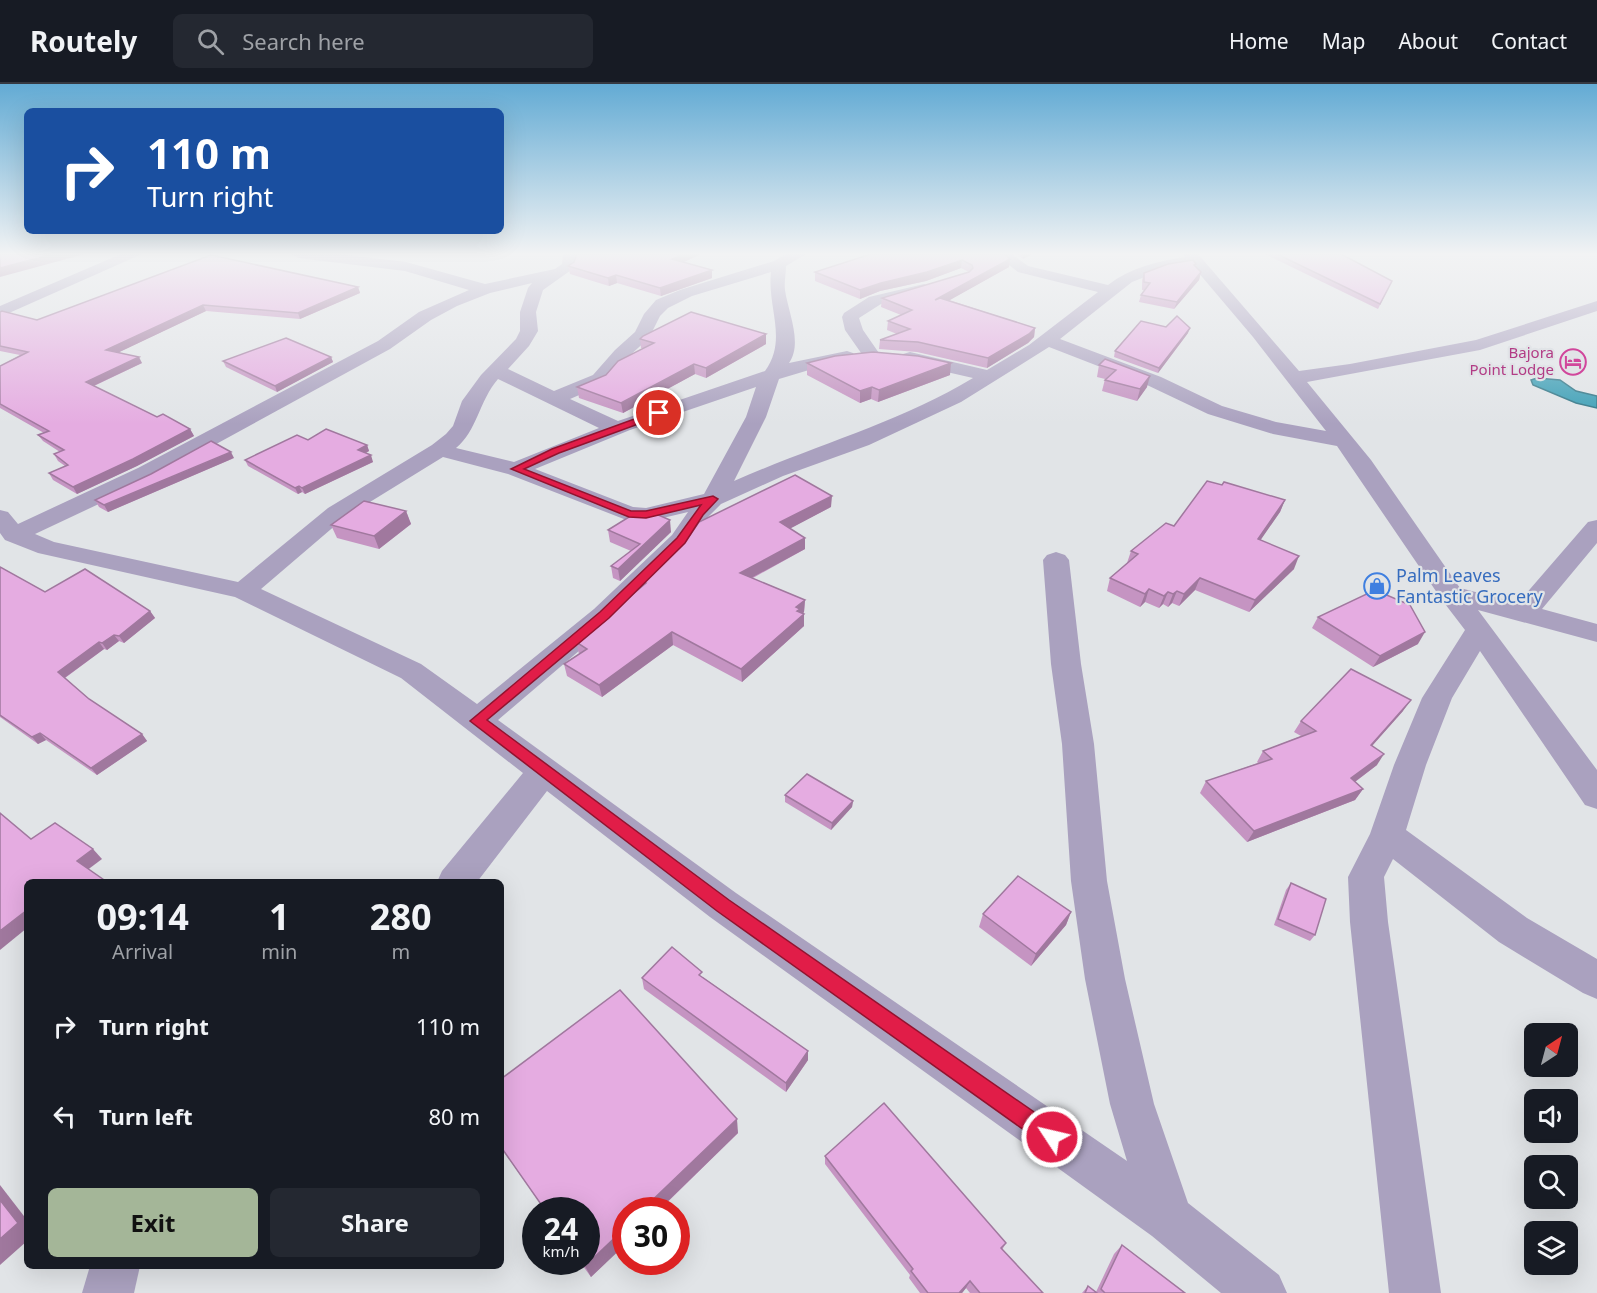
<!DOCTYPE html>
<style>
:root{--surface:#171b24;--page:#242831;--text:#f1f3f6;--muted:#9ea1a6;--line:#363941;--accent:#a4b698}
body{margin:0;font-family:"Noto Sans",sans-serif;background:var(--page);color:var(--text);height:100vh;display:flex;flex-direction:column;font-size:22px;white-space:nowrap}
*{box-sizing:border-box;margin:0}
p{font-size:20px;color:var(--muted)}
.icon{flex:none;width:33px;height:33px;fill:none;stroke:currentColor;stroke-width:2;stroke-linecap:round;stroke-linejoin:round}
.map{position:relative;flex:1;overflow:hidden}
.sheet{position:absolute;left:24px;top:795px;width:480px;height:390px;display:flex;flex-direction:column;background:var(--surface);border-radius:9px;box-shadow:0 6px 24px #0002}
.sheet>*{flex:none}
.guide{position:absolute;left:24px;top:24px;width:480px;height:126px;border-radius:9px;box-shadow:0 6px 24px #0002;background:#1a4fa0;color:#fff;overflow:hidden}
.needle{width:39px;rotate:36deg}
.controls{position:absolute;left:1524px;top:939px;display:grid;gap:12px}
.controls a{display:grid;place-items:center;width:54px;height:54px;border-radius:9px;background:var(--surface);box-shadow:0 6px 24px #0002;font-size:30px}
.speed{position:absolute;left:522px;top:1113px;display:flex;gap:12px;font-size:30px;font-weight:700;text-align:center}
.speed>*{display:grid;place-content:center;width:78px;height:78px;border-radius:50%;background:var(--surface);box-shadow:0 6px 24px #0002;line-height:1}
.speed small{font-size:15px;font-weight:400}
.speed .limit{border:9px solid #d22;background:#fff;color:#111}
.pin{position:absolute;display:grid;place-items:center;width:51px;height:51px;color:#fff;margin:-26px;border:3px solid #fff;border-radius:50%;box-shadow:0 2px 6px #0007}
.me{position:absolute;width:66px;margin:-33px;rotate:305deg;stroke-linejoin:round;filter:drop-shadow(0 0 4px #0008)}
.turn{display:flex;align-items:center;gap:21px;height:126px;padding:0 24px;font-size:27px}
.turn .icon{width:78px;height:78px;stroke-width:2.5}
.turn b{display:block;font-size:42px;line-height:51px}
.eta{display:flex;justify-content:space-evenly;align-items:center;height:102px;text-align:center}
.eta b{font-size:36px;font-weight:700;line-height:42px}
.button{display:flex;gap:12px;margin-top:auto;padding:12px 24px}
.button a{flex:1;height:69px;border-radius:9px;background:var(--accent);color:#111;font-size:24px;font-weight:700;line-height:69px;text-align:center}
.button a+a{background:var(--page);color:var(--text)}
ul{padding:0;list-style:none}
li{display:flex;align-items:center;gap:18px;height:90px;padding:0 24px}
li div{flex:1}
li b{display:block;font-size:22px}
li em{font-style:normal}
header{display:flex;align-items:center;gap:36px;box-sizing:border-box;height:84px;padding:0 30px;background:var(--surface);border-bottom:2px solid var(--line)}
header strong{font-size:28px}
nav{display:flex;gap:33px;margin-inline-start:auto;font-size:21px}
.search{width:420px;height:54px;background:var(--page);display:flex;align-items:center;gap:15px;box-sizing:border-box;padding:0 21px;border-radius:9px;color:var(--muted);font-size:22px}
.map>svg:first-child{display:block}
.water{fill:#3b9eb5;stroke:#307586;stroke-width:1.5}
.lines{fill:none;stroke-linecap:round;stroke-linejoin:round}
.minor{fill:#aaa1bf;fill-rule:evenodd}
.wall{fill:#c594c2}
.shaded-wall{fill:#a0789e}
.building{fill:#e5ace1;stroke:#a0789e;stroke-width:1.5}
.route{fill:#e11d48;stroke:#92132f;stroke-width:1.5}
.labels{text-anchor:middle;stroke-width:4.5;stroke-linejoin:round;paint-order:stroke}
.far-hotel-label{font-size:15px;fill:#b23c85;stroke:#e1e4e7;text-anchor:end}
.shop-label{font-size:18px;fill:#366cbe;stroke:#e1e4e7;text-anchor:start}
</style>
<header>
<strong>Routely</strong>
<div class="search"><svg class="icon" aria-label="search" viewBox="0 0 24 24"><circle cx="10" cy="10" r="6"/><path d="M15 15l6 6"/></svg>Search here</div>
<nav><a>Home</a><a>Map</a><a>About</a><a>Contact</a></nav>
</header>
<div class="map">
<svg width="1597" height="1209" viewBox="0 0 1597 1209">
<rect width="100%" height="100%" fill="#e1e4e7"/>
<!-- water -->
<polygon class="water" points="1537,294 1560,296 1576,307 1597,312 1597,324 1576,319 1533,301 1531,296"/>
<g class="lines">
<!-- minor -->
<g class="minor">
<polygon points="121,170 142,170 0,233 0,222"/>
<path d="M291 170H339L406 178 485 200 555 185 562 180 563 170H577L574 184 543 206 536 228 538 247 529 262 508 285 554 307 593 291 615 266 635 248 644 230 656 216 680 206 774 177 786 170H806L786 182C786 190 784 198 785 206 788 228 803 259 789 279L847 267 853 269 856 273 853 277 819 283 779 295 766 333 734 397C813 362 898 339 973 294L903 278 901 274 903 270 910 268 987 286 1029 261 1098 208 1018 188 995 170H1012L1028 182 1108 201C1130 184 1157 177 1185 173L1183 170H1198L1299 287 1350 280 1476 256 1597 217V227L1480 266 1307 298 1371 376 1460 504 1518 519 1588 438 1597 436V459L1542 525 1597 540V558L1478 526 1597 686V725L1585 721 1480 567 1452 614 1426 681 1406 746 1527 834 1597 875V915L1583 909 1499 858 1393 775 1384 793 1388 838 1441 1209H1389L1350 838 1348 793 1370 750 1394 681 1422 614 1465 546 1442 516 1337 362 1273 350 1208 330 1147 301 1049 263 961 318 869 361 783 392 721 420 708 433 690 461 614 537 498 636 736 809 1127 1077 1110 1020 1085 895 1071 797 1062 660 1051 580 1043 476 1047 471 1056 468 1065 471 1069 476 1081 580 1094 660 1107 797 1125 895 1154 1020 1188 1119 1279 1191 1287 1209H1221L1152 1152 710 833 547 707 477 798H437L442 787 523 689 401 594 235 513 38 469 5 456 0 449V426L8 428 18 440 138 384 378 257 419 228 469 206 405 187 298 174ZM1192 181 1253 253 1326 347 1276 338 1222 322 1161 293 1060 255 1132 198 1165 185ZM771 188C767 224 788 255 765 287L618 337 570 315 607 299 627 274 649 254 660 232 668 224 692 212ZM532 199 528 204 520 228V247L516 255 481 291 462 317 453 342 446 350 432 361 328 424 238 498 54 458 35 450 154 394 390 265 431 236 457 222 490 209ZM498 295 599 344 514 378 456 364C477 347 479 317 498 295ZM756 303 746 333 704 410 646 424 633 423 535 385 630 346ZM443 373 508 390 629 437 646 438 688 428 672 451 594 525 477 620 421 580 261 505 344 434Z"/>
<polygon points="924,200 932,205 930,208 881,220 859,234 863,246 881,272 878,276 866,276 845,246 842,233 844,229 869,213"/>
<polygon points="90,1182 140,1182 134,1209 82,1209"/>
</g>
</g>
<!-- wall -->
<g class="wall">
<polygon points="577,170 701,170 684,178 712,186 712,194 661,212 617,199 609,202 570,190 568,182 574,178"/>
<polygon points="1004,170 1009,183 949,216 1035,244 1034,253 1028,259 987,284 917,268 879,265 880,256 897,250 887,246 888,237 901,231 881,223 882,214 969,188 961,184 926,197 880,207 860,215 815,197 815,188"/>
<polygon points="1016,170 1032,170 1023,175"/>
<polygon points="1265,170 1341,170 1392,197 1378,225"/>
<polygon points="1196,183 1201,188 1199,196 1174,225 1139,218 1141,211 1144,206 1142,206 1142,196 1144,189"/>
<polygon points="358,203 360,209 300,235 206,227 117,269 142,279 94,302 157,333 190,345 194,352 137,382 77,410 53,396 49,389 65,382 58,377 54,370 60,368 43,357 38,351 44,349 0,324 0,282 20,271 0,267 0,228 37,236"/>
<polygon points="1188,249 1158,289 1114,273 1115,267"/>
<polygon points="640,255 766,260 706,294 695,290 623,329 579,314 577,303 606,291 643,265 641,264"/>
<polygon points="331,273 333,278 277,308 226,283 223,277"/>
<polygon points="1105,275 1147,303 1137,317 1102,307 1105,295 1097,293 1099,281"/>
<polygon points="807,279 950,291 878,318 871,315 860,319 807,291"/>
<polygon points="308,356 367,361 369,367 366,369 373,378 305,410 302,408 298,410 248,382 245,376"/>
<polygon points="234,374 108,428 99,423 95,416"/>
<polygon points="1222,401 1285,416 1280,428 1260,456 1294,485 1249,528 1195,506 1179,522 1172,519 1168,523 1163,520 1159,524 1145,518 1140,523 1107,507 1110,494 1127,479 1131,467 1174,442"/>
<polygon points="831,423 790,444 805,465 753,494 805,516 804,528 803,530 804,530 804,542 742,598 673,561 602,613 567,592 564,580 579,570 576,558 643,501 643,498"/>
<polygon points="406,427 411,440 379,465 337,454 331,441"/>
<polygon points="608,446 671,448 620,497 613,494 611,482 631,467 610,458"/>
<polygon points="0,483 45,508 150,527 155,534 124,559 119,557 107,566 104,565 65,594 89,615 142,650 147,657 97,691 46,656 38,660 0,633"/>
<polygon points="1318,533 1418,560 1373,583 1312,544"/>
<polygon points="1403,627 1372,662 1377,681 1355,698 1363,705 1355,716 1247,758 1200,709 1206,697 1258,679 1257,678 1263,667 1301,652 1294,648 1301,637"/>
<polygon points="785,711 853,717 852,723 831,746 785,718"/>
<polygon points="1291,799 1315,851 1310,857 1274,841 1286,806"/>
<polygon points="1071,828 1066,841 1031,882 979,843 983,830"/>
<polygon points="703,893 808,967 808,976 786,1008 644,905 642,894"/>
<polygon points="501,995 738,1049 591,1193 580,1178 586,1178 586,1126 545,1126 501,1064"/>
<polygon points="825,1072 1006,1159 1002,1166 1043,1209 970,1209 966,1204 962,1209 920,1209 909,1194 910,1191 825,1080"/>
<polygon points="1122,1161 1185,1209 1082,1209 1088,1202 1096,1208 1114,1170"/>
</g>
<!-- shaded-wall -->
<g class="shaded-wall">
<polygon points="53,170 85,170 0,193 0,184"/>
<polygon points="683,170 701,170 673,183 672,175"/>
<polygon points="1024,170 1032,170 1023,175"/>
<polygon points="1010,175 1009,183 934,225 935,216"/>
<polygon points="962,176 961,184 926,197 880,207 860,215 860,206 881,199"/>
<polygon points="712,186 712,194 661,212 660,204"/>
<polygon points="1201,188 1199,196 1174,225 1177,218"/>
<polygon points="616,191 617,199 609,202 608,194"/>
<polygon points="358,203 360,209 300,235 298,229"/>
<polygon points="203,221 206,227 109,273 106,266"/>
<polygon points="1035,244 1034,253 1028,259 987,284 988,274"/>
<polygon points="1190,244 1188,249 1158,289 1159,284"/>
<polygon points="766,250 766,260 706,294 706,284"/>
<polygon points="139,273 142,279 89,304 86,298"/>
<polygon points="331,273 333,278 277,308 275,302"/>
<polygon points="951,279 950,291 878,318 879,306"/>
<polygon points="694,280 695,290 623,329 621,319"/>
<polygon points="1150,292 1147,303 1137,317 1140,305"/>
<polygon points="872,303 871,315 860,319 860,307"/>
<polygon points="190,345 194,352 137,382 77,410 73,403"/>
<polygon points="367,361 369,367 360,372 358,366"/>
<polygon points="231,368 234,374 108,428 104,421"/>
<polygon points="371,371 373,378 305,410 302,404"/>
<polygon points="299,402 302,408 298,410 295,404"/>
<polygon points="832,412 831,423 780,450 780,438"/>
<polygon points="1285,416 1280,428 1253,467 1258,455"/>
<polygon points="406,427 411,440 379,465 374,452"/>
<polygon points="670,436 671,448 620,497 618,485"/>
<polygon points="805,454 805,465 740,500 740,489"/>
<polygon points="1299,472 1294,485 1249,528 1255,516"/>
<polygon points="1200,494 1195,506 1179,522 1184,510"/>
<polygon points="1149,505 1145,518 1140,523 1145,510"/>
<polygon points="1177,507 1172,519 1168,523 1173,510"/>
<polygon points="1168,508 1163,520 1159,524 1164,512"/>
<polygon points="805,516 804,528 800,532 804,530 804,542 742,598 741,585 796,523"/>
<polygon points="150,527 155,534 124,559 119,552"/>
<polygon points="672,548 673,561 602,613 599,601"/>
<polygon points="1425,548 1418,560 1373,583 1380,572"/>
<polygon points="114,551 119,557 107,566 102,559"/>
<polygon points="99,558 104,565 63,595 58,588"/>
<polygon points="1411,616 1403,627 1363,672 1371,661"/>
<polygon points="40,649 46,656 38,660 32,653"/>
<polygon points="142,650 147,657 97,691 91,684"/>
<polygon points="1384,670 1377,681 1344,706 1351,694"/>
<polygon points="1363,705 1355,716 1247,758 1254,747"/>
<polygon points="853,717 852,723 831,746 832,739"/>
<polygon points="93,765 102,775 86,787 77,777"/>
<polygon points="27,826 27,844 0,866 0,847"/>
<polygon points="1071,828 1066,841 1031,882 1036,870"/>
<polygon points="808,967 808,976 786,1008 786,999"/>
<polygon points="737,1035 738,1049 659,1126 642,1126"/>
<polygon points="0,1101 27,1136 27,1157 0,1181"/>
<polygon points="626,1143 626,1160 591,1193 585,1182"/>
<polygon points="970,1197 966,1204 962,1209 959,1209"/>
</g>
<!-- building -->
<g class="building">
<polygon points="0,170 53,170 0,184"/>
<polygon points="683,170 672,175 712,186 660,204 616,191 608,194 568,182 574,178 577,170"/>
<polygon points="871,170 1004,170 1010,175 935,216 940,214 1035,244 1029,250 988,274 918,258 880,256 910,245 888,237 912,226 882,214 969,188 973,184 972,181 962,176 927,188 881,199 860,206 815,188"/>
<polygon points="1277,170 1341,170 1392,197 1380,220"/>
<polygon points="211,171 358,203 298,229 203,221 106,266 139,273 86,298 157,333 163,330 190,345 133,375 73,403 49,389 68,381 54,370 64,366 38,351 49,347 0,320 0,282 28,268 0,262 0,228 2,227 37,236"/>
<polygon points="1193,176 1196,180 1194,181 1201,188 1177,218 1141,211 1150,199 1144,198 1144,189 1168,180"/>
<polygon points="691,228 766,250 706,284 694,280 621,319 577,303 606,291 618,277 654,259 640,255 643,252"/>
<polygon points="1177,232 1190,244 1159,284 1115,267 1141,237 1166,243"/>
<polygon points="286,254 331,273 275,302 223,277"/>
<polygon points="873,268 918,272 951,279 879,306 872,303 860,307 807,279 835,272"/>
<polygon points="1105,275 1150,292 1140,305 1105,296 1116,286 1099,281"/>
<polygon points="326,345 367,361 358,366 371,371 302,404 299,402 295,404 245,376 297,351 308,356"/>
<polygon points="211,357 231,368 104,421 95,416 151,390"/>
<polygon points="795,391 832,412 780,438 805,454 740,489 805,516 796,523 800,525 797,527 804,530 741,585 672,548 599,601 564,580 587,565 576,558 646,499 643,498 690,451 699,438"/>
<polygon points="1207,397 1222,401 1224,398 1285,416 1258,455 1299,472 1255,516 1200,494 1184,510 1177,507 1173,510 1168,508 1164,512 1149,505 1145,510 1110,494 1138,470 1131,467 1166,439 1174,442"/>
<polygon points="364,417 406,427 374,452 331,441"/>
<polygon points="649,427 670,436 618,485 611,482 640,460 608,446 637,428"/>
<polygon points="0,483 45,508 85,485 150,527 119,552 114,551 102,559 99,558 58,588 89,615 142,650 91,684 40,649 32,653 0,631"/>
<polygon points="1375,506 1410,521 1425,548 1380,572 1318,533"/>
<polygon points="1351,585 1411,616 1371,661 1384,670 1351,694 1363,705 1254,747 1206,697 1272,675 1263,667 1316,647 1301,637"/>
<polygon points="807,690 853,717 832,739 785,711"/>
<polygon points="0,729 31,755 55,739 93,765 77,777 107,798 27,798 27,826 0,847"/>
<polygon points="1018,792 1071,828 1036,870 983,830"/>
<polygon points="1291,799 1326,815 1315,851 1278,835"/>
<polygon points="672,863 702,888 699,891 808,967 786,999 642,894"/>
<polygon points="620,906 737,1035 642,1126 626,1126 626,1143 585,1182 581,1178 586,1178 586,1126 545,1126 501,1063 501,995"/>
<polygon points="884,1019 1006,1159 1001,1164 1043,1209 980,1209 970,1197 959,1209 928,1209 911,1187 913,1185 825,1072"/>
<polygon points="0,1116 18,1139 0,1155"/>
<polygon points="1122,1161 1185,1209 1105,1209 1101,1205"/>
<polygon points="1088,1202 1097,1209 1085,1209"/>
</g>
<!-- sky -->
<linearGradient id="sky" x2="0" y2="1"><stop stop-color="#63abd4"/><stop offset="0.5" stop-color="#f2f3f4"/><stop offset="1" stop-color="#f2f3f4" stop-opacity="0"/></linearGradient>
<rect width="1597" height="340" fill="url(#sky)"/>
<!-- route -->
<polygon class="route" points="659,326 663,327 663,331 559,369 524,385 631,427 646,427 713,412 718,415 703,431 685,459 609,534 487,636 729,816 1060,1046 1063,1053 1060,1061 1052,1064 1045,1061 717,827 470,637 600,528 677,454 701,421 646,434 629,433 511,385 552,365"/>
<!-- icons -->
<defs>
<g id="hotel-ring" transform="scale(1.35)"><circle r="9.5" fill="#e1e4e7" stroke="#d1479c" stroke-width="1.5"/><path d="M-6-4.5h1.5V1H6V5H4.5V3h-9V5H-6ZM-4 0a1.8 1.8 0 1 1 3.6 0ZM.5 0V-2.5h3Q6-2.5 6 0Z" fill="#d1479c"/></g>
<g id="shop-ring" transform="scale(1.35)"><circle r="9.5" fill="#e1e4e7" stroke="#3f7fe0" stroke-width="1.5"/><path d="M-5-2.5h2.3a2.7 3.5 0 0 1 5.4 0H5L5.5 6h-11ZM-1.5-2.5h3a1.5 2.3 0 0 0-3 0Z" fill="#3f7fe0"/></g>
</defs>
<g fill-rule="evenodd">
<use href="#hotel-ring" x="1573" y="278"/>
<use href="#shop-ring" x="1377" y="502"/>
</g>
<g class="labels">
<!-- far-hotel labels -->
<g class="far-hotel-label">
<text x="1554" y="274">Bajora<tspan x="1554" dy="17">Point Lodge</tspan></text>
</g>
<!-- shop labels -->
<g class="shop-label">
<text x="1396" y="498">Palm Leaves<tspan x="1396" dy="21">Fantastic Grocery</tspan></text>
</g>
</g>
</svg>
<div class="controls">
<a><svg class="needle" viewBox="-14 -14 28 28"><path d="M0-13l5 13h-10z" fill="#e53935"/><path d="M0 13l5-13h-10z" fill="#9ea1a6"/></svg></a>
<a><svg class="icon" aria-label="sound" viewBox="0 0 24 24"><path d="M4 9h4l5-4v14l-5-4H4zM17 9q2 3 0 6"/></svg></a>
<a><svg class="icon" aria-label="search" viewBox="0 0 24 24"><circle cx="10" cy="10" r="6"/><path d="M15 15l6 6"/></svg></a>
<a><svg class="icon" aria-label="layers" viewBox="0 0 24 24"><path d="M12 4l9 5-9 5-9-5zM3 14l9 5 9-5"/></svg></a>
</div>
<div class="speed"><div>24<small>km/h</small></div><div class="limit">30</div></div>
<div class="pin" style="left:659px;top:329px;background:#d93025"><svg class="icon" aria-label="arrive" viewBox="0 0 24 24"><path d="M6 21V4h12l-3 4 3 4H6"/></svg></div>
<svg class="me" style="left:1052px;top:1053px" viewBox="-20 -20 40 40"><circle r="17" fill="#e11d48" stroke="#fff" stroke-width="3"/><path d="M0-11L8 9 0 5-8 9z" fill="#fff"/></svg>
<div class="guide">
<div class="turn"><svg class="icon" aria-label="right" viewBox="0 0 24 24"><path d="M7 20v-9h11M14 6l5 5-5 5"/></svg><div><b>110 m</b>Turn right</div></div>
</div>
<section class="sheet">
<div class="eta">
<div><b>09:14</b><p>Arrival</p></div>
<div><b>1</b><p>min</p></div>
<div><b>280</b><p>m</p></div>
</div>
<ul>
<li><svg class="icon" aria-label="right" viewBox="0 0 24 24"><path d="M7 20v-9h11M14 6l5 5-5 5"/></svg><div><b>Turn right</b></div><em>110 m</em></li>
<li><svg class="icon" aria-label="left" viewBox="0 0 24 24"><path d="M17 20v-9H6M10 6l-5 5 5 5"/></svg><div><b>Turn left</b></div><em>80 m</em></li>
</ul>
<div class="button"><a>Exit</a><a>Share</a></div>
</section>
</div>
